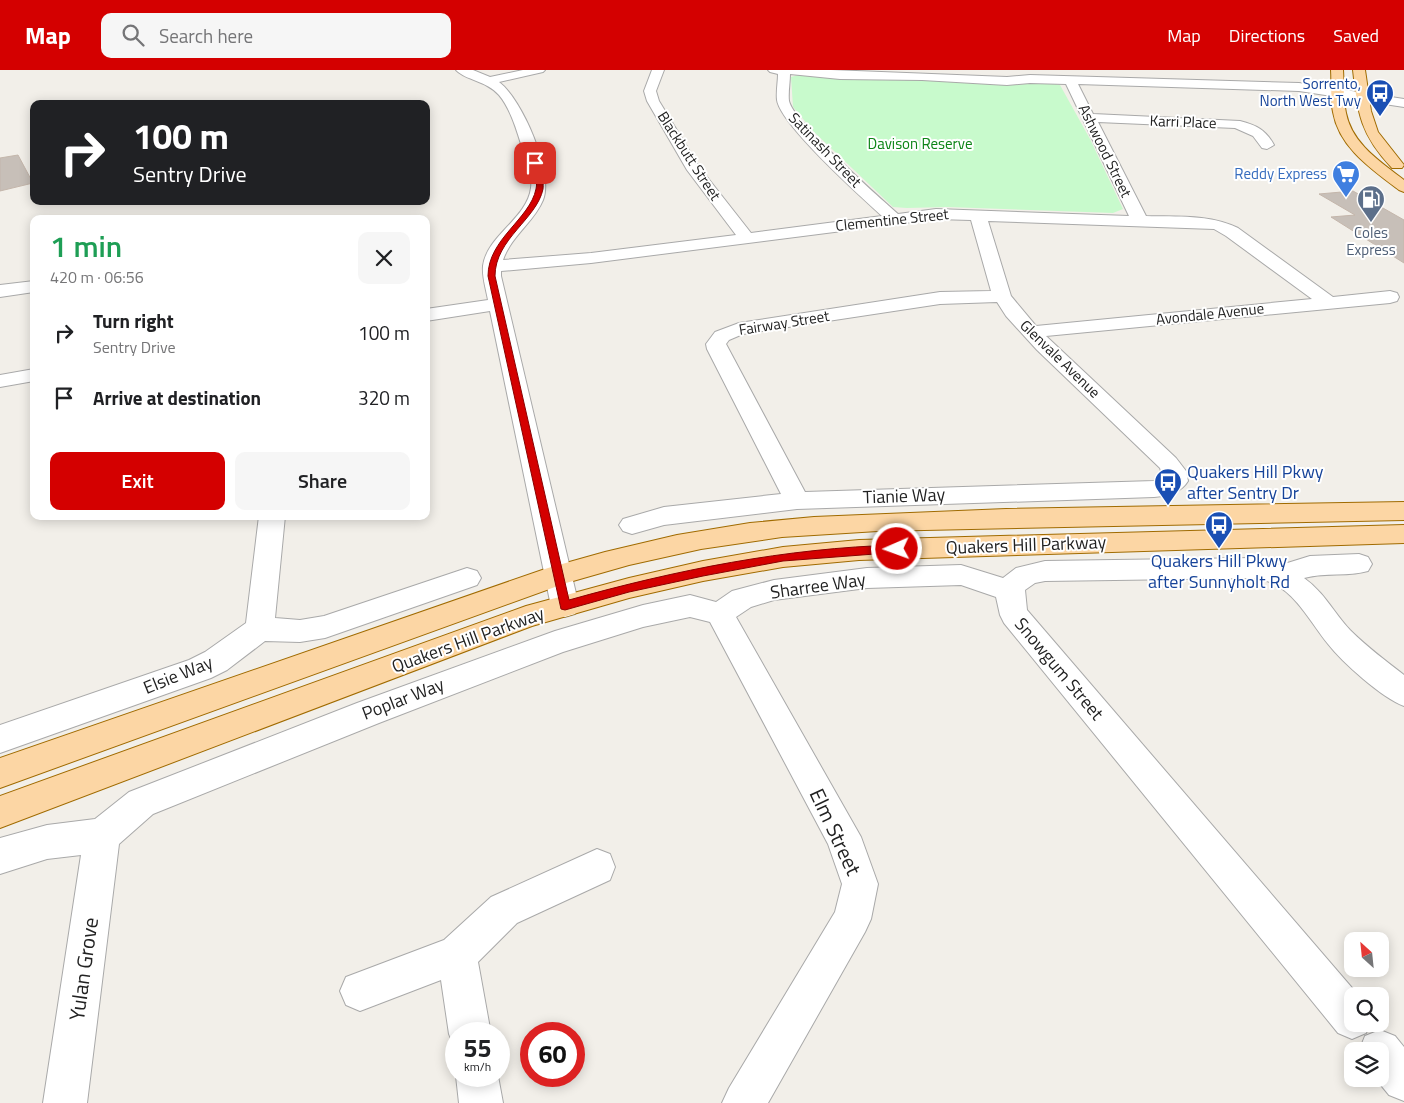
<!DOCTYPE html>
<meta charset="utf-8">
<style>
:root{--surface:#fff;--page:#f6f6f6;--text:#202124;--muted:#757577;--accent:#d40000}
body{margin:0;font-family:"Titillium Web",sans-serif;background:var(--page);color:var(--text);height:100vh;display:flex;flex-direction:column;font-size:19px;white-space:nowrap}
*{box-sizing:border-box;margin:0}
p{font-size:16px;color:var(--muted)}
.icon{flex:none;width:28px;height:28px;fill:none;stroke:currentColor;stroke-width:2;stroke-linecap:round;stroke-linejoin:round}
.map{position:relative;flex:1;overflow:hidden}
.side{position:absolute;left:30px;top:145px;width:400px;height:305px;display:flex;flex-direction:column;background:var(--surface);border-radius:10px;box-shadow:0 2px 12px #0003}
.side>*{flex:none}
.guide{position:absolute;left:30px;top:30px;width:400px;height:105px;border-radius:10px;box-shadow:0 2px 12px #0003;background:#202124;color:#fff;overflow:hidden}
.needle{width:32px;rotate:333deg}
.buttons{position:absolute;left:1344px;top:862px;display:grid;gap:10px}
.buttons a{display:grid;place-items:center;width:45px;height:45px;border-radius:10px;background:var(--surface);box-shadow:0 2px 12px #0003;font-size:25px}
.speed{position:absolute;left:445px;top:952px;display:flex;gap:10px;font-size:25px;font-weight:700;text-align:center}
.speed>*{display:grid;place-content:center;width:65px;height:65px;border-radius:50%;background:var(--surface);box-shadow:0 2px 12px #0003;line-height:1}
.speed small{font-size:12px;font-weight:400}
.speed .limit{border:8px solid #d22;background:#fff;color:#111}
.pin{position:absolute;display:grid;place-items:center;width:42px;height:42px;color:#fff;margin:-21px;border-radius:10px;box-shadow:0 2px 8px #0006}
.me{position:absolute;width:55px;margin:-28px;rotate:268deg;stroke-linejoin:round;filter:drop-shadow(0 0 4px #0008)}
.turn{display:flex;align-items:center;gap:18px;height:105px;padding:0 20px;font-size:22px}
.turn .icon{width:65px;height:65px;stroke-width:2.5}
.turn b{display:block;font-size:35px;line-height:42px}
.round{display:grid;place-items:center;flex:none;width:52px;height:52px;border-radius:10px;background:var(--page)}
.head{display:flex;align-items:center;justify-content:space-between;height:85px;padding:0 20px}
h1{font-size:30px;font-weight:600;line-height:38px;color:#1e9e55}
.primary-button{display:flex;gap:10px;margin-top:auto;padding:10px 20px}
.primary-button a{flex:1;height:58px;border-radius:10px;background:var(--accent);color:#fff;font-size:20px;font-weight:600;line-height:58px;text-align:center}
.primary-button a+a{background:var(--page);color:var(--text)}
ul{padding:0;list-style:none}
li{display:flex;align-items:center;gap:15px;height:65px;padding:0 20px}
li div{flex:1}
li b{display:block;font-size:19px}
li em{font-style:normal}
header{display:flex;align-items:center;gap:30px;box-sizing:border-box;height:70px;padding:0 25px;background:var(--accent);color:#fff}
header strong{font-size:24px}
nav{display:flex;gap:28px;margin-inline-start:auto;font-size:18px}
.search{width:350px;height:45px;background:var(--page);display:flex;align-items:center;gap:12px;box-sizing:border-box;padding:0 18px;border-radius:10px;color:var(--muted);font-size:19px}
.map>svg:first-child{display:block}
.park{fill:#c8facc}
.building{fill:#c7bfb8;stroke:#c4b6ab}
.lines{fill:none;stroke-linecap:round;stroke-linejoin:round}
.minor-casing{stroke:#a9a9a9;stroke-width:2}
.major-casing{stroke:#a06b00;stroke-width:2}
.minor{fill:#fff;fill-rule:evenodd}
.major{fill:#fcd6a4;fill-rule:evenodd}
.route{fill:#d40000;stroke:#8a0000}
.labels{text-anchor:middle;stroke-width:4;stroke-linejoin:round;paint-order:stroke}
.far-transit-label{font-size:15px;fill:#164399;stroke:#fff;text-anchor:end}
.far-street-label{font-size:15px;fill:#222;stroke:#fff}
.far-park-label{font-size:15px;fill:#0c8416;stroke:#fff}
.far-shop-label{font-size:15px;fill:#366cbe;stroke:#fff;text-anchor:end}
.far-service-label{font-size:15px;fill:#4e5e75;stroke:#fff}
.transit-label{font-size:18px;fill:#164399;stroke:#fff;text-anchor:start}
.street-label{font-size:18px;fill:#222;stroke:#fff}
.near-street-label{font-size:21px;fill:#222;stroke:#fff}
</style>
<header>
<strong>Map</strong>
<div class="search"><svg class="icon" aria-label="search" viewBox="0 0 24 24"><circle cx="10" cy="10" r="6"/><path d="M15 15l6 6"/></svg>Search here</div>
<nav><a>Map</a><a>Directions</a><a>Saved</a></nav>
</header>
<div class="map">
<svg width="1404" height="1033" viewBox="0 0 1404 1033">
<rect width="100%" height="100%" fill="#f2efe9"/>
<!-- park -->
<path class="park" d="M802 4C822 6 840 12 859 8L989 11C1011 21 1036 8 1060 15L1090 69 1123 139 1113 143 947 137 907 138 893 137 814 62 793 37 791 7Z"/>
<!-- building -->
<g class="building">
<polygon points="18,85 33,113 0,121 0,88"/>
<polygon points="1353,121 1404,150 1404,193 1331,147 1355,145 1319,124"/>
</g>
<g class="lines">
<!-- minor casing -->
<g class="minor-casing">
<g id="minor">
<path d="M456 0H473L490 7 523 0H545L543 2 499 12C522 29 554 103 543 130 534 152 511 166 503 190L591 183 736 165 687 100 647 31 644 21 652 0H664L656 21 659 31 700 98 751 163 882 146C861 127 780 54 777 30 776 22 778 12 778 4L770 2 768 0H831L1007 7 1030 5 1299 13 1404 29V37L1299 21 1078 14 1093 44 1240 51C1256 55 1266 60 1274 75L1267 79 1262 78 1253 66 1235 58 1098 52 1146 146C1177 147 1209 144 1238 158L1333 227 1390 221 1397 223 1399 227 1397 231 1390 233 1046 266 1176 388 1186 401 1188 411C1181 423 1167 426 1154 427L797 439 664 455 632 464 623 461 619 455 623 449 664 437 781 424 707 279 706 274 715 262 739 253 940 222 991 221 971 150 936 149 591 193 501 201V206L579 536 575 544 565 547 555 544 551 536 490 241 426 251V239L488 230C486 219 482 207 483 196 487 165 527 149 531 118 533 104 526 87 521 74 516 58 510 38 499 25 487 11 465 10 456 0ZM790 4 840 9 922 10 1007 15 1030 13 1066 14 1129 146 936 139 898 144C877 125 794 53 789 31 788 23 790 12 790 4ZM988 151 1214 159 1226 166 1312 229 1036 256 1011 226ZM997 232 1006 246 1037 280 1160 398 1163 408 1154 411 805 422 726 274 729 270 743 264 940 234Z"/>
<polygon points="34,211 34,222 0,227 0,215"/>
<polygon points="34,299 34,311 0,317 0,305"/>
<polygon points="259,446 285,446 275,548 300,550 324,546 467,498 477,501 481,508 477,515 325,568 300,572 265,571 227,600 211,608 0,683 0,655 189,590 205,582 246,553"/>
<path d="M1359 484 1368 487 1372 494 1368 501C1348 507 1326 502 1304 508 1324 522 1334 543 1350 560 1367 577 1386 591 1404 605V636C1382 628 1342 592 1328 574 1311 553 1299 528 1275 514 1269 511 1260 510 1253 508L1045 511 1035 513 1025 520 1027 540 1359 926H1352V954H1370L1366 963 1352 969 1338 963 1004 553 1000 545 996 527 961 515 867 518 774 530 751 537 736 547 861 767 878 814 871 849 865 862 768 1033H722L729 1018 835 842 842 814 828 774 710 552 690 547 643 557 563 582 379 653 153 744 119 774 87 1033H43L81 785 47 789 0 804V768L47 755 95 749 129 722 357 633 555 561 643 535 690 525 716 532 732 521 774 510 867 498 961 495 1003 508 1016 498 1045 491 1253 488 1281 495 1310 486Z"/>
<polygon points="597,779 610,784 615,797 610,810 517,853 478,892 491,964 456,964 455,979 449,964 441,910 360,941 346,935 340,921 346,907 444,870 491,827"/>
<polygon points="1380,960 1395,966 1404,977 1404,1031 1389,1025 1376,1009 1380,1009 1380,981 1359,981 1365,966"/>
<polygon points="456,1005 456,1006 498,1006 503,1033 459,1033 456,1006"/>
</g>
</g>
<!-- major casing -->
<g class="major-casing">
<g id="major">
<path d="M1331 0H1343C1344 14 1343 29 1346 43 1352 74 1381 92 1404 110V122L1399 120C1373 100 1339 78 1333 42 1330 29 1332 14 1331 0Z"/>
<path d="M1353 0H1365L1371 41 1378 62 1404 95 1402 98H1392C1360 64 1358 44 1353 0Z"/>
<polygon points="1404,432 1404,450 878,461 782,467 701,479 629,495 566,513 0,718 0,688 548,498 605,482 677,465 750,453 814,447 1006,439"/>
<polygon points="1404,455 1404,473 859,490 783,497 703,511 629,528 532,556 0,758 0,726 526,536 629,508 703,491 783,477 859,470"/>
</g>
</g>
<!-- minor -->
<use href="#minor" class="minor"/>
<!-- major -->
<use href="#major" class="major"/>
</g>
<!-- route -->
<path class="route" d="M535 91 538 93C541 101 544 110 543 119 537 149 495 169 495 206L569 530C676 500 786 478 897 475L901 476 903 479 901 482 783 491 703 506 629 522 565 540 561 539 488 206C488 169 530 149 536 119 538 111 534 101 532 93Z"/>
<!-- icons -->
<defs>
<g id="bus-pin" transform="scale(1.4375)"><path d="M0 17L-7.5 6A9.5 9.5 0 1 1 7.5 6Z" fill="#1a4fb4" stroke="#fff"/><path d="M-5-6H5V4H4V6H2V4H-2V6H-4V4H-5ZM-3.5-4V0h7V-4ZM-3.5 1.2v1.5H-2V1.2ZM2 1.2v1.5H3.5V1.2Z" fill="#fff"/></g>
<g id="supermarket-pin" transform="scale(1.4375)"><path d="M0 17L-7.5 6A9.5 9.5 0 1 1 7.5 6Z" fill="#3f7fe0" stroke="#fff"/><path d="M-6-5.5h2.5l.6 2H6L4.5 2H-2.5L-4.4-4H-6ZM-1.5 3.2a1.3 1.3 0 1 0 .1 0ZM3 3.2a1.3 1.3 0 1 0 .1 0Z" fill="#fff"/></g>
<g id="fuel-pin" transform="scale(1.4375)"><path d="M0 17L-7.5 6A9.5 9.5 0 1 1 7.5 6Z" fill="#5c6f8a" stroke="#fff"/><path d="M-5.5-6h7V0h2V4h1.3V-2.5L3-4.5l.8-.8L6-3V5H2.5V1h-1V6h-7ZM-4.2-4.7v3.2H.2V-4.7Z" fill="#fff"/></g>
</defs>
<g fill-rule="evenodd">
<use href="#bus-pin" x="1380" y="23"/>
<use href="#supermarket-pin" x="1346" y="104"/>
<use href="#fuel-pin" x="1371" y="129"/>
<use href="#bus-pin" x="1168" y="412"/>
<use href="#bus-pin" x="1219" y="455"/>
</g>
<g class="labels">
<!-- far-transit labels -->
<g class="far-transit-label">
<text x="1361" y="19">Sorrento,<tspan x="1361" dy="17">North West Twy</tspan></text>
</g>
<!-- far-street labels -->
<g class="far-street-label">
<text transform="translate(1183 52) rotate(2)" y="5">Karri Place</text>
<text transform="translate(825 80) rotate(46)" y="5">Satinash Street</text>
<text transform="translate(1105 81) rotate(64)" y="5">Ashwood Street</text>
<text transform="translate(689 86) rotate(57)" y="5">Blackbutt Street</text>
<text transform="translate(892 150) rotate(-6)" y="5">Clementine Street</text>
<text transform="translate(1210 244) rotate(-6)" y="5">Avondale Avenue</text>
<text transform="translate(784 253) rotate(-9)" y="5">Fairway Street</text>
<text transform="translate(1060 289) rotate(44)" y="5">Glenvale Avenue</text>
</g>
<!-- far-park labels -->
<g class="far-park-label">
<text x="920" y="79">Davison Reserve</text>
</g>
<!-- far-shop labels -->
<g class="far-shop-label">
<text x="1327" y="109">Reddy Express</text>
</g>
<!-- far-service labels -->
<g class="far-service-label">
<text x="1371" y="168">Coles<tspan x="1371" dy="17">Express</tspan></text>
</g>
<!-- transit labels -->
<g class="transit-label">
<text x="1187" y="408">Quakers Hill Pkwy<tspan x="1187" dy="21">after Sentry Dr</tspan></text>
<text x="1219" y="497" text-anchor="middle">Quakers Hill Pkwy<tspan x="1219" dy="21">after Sunnyholt Rd</tspan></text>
</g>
<!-- street labels -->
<g class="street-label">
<text transform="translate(904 426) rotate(-2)" y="6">Tianie Way</text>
<text transform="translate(1026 475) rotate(-2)" y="6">Quakers Hill Parkway</text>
<text transform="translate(818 516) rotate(-8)" y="6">Sharree Way</text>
<text transform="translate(468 570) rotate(-20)" y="6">Quakers Hill Parkway</text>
<text transform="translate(1059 599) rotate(50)" y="6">Snowgum Street</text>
<text transform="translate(178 605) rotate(-22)" y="6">Elsie Way</text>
<text transform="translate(403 629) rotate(-21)" y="6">Poplar Way</text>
</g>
<!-- near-street labels -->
<g class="near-street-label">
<text transform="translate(835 762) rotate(65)" y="7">Elm Street</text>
<text transform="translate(84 899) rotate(-82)" y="7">Yulan Grove</text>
</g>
</g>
</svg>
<div class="buttons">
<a><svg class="needle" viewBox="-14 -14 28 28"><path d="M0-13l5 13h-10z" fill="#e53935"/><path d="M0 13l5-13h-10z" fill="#757577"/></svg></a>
<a><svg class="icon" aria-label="search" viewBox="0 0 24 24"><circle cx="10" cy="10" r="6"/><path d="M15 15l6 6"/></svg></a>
<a><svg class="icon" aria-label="layers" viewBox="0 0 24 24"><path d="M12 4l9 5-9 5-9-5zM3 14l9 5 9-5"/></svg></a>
</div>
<div class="speed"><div>55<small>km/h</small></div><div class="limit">60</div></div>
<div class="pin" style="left:535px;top:93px;background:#d93025"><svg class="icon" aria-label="arrive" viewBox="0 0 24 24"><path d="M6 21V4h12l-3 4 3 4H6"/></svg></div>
<svg class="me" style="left:897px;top:479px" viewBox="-20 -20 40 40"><circle r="17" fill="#d40000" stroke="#fff" stroke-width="3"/><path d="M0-11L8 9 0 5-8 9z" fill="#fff"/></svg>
<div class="guide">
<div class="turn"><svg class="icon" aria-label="right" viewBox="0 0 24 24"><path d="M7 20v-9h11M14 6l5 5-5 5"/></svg><div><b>100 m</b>Sentry Drive</div></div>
</div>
<section class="side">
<div class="head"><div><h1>1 min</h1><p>420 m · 06:56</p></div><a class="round"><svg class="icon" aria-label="close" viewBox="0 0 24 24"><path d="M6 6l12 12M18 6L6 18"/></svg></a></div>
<ul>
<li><svg class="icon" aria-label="right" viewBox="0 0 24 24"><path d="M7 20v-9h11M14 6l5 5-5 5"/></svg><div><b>Turn right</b><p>Sentry Drive</p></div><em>100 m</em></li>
<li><svg class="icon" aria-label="arrive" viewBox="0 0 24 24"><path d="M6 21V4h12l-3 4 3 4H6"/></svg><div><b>Arrive at destination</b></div><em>320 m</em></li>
</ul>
<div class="primary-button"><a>Exit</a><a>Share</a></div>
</section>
</div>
